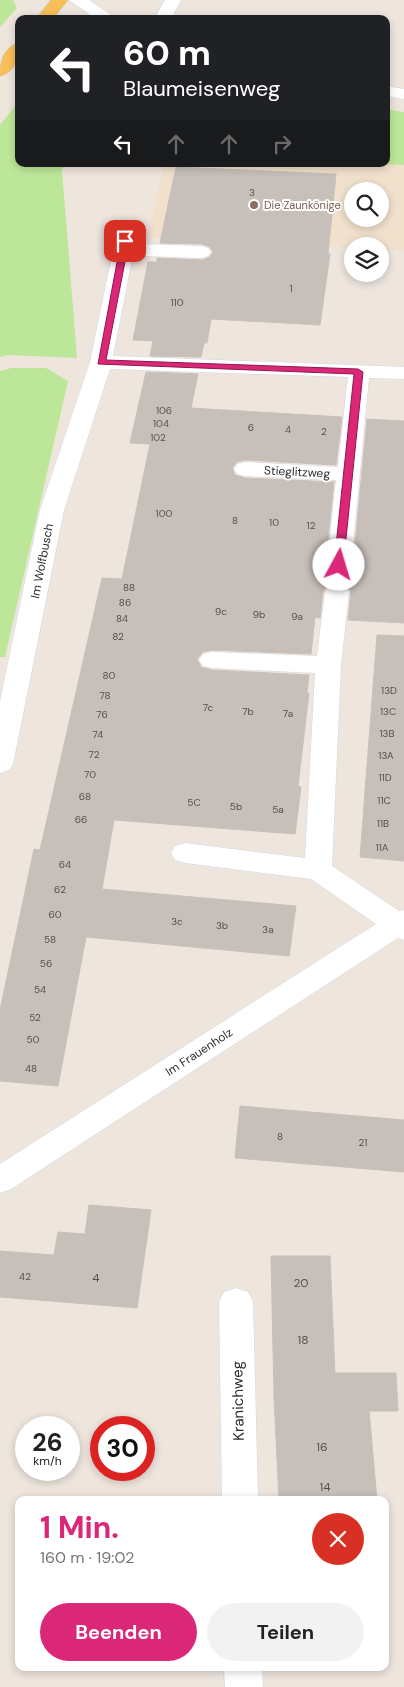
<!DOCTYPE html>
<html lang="de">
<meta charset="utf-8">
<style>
:root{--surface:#fff;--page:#f2f2f2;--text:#222;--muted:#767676;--accent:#db2777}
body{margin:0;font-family:"DM Sans",sans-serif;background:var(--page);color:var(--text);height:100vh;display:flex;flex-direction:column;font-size:19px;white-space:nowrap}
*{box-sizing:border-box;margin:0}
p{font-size:16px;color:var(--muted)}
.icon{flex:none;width:28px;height:28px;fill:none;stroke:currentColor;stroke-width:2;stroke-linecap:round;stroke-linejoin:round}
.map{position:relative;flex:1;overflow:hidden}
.side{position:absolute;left:15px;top:1496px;width:374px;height:175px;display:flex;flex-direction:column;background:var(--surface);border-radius:10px;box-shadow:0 2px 8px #0003}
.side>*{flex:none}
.guide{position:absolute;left:15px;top:15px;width:375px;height:152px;border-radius:10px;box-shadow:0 2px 8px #0003;background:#202124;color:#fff;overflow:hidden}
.fabs{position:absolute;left:344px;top:182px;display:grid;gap:10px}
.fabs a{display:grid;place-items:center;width:45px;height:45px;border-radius:50%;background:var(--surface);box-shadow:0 2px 8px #0003;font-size:25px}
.speed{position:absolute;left:15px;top:1416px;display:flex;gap:10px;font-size:25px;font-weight:700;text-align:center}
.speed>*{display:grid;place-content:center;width:65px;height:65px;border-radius:50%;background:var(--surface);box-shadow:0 2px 8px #0003;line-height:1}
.speed small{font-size:12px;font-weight:400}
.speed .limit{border:8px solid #d22;background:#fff;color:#111}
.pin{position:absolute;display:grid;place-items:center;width:42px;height:42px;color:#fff;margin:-21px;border-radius:10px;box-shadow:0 2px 8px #0006}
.me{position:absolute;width:55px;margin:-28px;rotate:6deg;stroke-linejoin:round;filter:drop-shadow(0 0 4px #0008)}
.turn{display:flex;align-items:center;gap:18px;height:105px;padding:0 25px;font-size:22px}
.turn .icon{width:65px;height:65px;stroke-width:2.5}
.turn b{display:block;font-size:35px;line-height:42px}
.lanes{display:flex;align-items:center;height:48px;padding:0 25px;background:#0003;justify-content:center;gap:25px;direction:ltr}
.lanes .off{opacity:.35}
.round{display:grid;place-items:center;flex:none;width:52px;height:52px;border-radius:26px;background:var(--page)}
.headline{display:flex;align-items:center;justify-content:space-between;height:85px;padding:0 25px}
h1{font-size:30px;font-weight:700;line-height:38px;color:var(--accent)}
.action{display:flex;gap:10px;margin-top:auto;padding:10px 25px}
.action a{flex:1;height:58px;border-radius:30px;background:var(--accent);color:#fff;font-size:20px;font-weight:700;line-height:58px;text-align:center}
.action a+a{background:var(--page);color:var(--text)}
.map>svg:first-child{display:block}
.education{fill:#f0e0cc;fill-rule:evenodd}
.green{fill:#bce798}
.building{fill:#c6bfba;stroke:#cac0b7}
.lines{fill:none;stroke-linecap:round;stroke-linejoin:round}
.minor-casing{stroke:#d2d8e5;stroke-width:1}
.major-casing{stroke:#c8c8c8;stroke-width:1}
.minor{fill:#fff;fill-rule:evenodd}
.major{fill:#f7be59;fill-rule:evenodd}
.route{fill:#db2777;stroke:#8e194d}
.education-dot{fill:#8d6e63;stroke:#fff;stroke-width:2}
.labels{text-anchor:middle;stroke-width:4;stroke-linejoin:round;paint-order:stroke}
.number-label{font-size:10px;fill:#525150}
.far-education-label{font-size:11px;fill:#785e54;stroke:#fff;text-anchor:start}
.street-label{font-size:12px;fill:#2c2c2c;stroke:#fff}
.near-number-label{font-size:12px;fill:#525150}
.near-street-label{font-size:15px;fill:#2c2c2c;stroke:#fff}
</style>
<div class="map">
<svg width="404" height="1687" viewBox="0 0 404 1687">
<rect width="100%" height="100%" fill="#eee5dd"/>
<!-- education -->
<path class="education" d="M165 164 404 165V251L380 249V246L352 248 147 237ZM352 191H380V219H352Z"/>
<!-- green -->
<g class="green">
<polygon points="0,0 13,0 17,8 0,27"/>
<polygon points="19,101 19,164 64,164 62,170 77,358 8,355 0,357 0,125"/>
<polygon points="386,109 404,112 404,165 381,164 386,164"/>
<polygon points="11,368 46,368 68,381 5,657 0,657 0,371"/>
</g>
<!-- building -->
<g class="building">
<polygon points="176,167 336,174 328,254 330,254 320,325 211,319 207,343 204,343 201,357 150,356 153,341 133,340 148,262 157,262 157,258 202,260 210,257 213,252 210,247 202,244 160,243"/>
<polygon points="146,372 198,374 191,408 342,417 336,465 245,460 237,462 232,468 235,475 245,478 334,482 325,565 330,571 339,574 347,572 353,565 367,419 404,421 404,623 348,620 351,591 347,585 336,582 327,585 323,591 320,618 315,617 311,654 212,650 203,652 197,659 201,667 212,670 309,675 307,693 309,693 298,786 301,787 295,834 114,820 102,889 296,906 289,956 86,937 58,1086 0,1081 0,1010 34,849 40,850 102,578 122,579 150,444 130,443"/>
<polygon points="377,635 404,636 404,861 360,857"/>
<polygon points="240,1106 404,1120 404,1172 235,1158"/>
<polygon points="89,1205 151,1210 137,1308 0,1297 0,1251 54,1255 58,1232 85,1234"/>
<polygon points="271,1256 330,1256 335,1373 396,1373 398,1411 369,1411 377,1500 279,1500 274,1397"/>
</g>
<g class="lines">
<!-- minor casing -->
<g class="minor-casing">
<g id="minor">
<polygon points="69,0 89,0 117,19 96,19"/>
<polygon points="165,0 181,0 171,19 154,19"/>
<polygon points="386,86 404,89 404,99 386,96"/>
<polygon points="125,235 132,237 135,241 134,246 142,244 201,246 208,248 211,252 208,256 201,258 142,256 132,259 113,356 404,367 404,379 369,378 351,565 347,570 339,572 331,570 327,565 336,480 245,476 237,474 234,469 237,464 245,462 338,467 348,377 110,369 64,510 13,764 9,770 0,773 0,701 40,510 90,362 115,241 118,237"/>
<polygon points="337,584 346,587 349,592 341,665 332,866 399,911 404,910 404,940 398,938 11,1189 0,1193 0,1164 376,924 311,879 185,863 175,860 171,853 175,846 185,843 305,858 315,673 212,668 203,666 199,660 203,654 212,652 317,656 325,592 328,587"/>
<polygon points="236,1288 248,1292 253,1302 258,1500 222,1500 219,1302 224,1292"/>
<polygon points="224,1668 262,1668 263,1687 225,1687"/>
</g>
</g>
<!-- major casing -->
<g class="major-casing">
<g id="major">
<polygon points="51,0 68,0 53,19 36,19"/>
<path d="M19 43C19 57 16 72 0 76 0 62 3 47 19 43Z"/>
</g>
</g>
<!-- minor -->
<use href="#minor" class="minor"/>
<!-- major -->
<use href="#major" class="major"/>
</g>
<!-- route -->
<polygon class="route" points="125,239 129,241 106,360 358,369 363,372 343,568 334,565 354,374 98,364 121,241"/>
<!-- markers -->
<circle class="education-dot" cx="254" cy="205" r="5"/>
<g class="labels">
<!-- number labels -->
<g class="number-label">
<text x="252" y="196">3</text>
<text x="291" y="292">1</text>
<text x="177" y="306">110</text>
<text x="164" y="414">106</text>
<text x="161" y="427">104</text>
<text x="251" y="431">6</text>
<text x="288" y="433">4</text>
<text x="324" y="435">2</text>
<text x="158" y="441">102</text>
<text x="164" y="517">100</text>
<text x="235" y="524">8</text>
<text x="274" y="526">10</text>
<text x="311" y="529">12</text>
<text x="129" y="591">88</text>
<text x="125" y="606">86</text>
<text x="221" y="615">9c</text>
<text x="259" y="618">9b</text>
<text x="297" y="620">9a</text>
<text x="122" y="622">84</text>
<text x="118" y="640">82</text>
<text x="109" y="679">80</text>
<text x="389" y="694">13D</text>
<text x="105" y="699">78</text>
<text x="208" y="711">7c</text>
<text x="248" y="715">7b</text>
<text x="388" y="715">13C</text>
<text x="288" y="717">7a</text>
<text x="102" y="718">76</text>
<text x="387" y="737">13B</text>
<text x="98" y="738">74</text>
<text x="94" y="758">72</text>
<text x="386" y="759">13A</text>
<text x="90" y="778">70</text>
<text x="385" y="781">11D</text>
<text x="85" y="800">68</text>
<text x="384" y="804">11C</text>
<text x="194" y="806">5C</text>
<text x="236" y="810">5b</text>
<text x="278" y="813">5a</text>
<text x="81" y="823">66</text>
<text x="383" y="827">11B</text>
<text x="382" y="851">11A</text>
<text x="65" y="868">64</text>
<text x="60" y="893">62</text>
<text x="55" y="918">60</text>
<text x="177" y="925">3c</text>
<text x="222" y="929">3b</text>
<text x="268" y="933">3a</text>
<text x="50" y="943">58</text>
<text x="46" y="967">56</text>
<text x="40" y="993">54</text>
<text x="35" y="1021">52</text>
<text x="33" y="1043">50</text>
<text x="31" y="1072">48</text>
<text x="280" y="1140">8</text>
<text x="363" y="1146">21</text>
<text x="25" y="1280">42</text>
</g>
<!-- far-education labels -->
<g class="far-education-label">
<text x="264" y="209">Die Zaunkönige</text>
</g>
<!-- street labels -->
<g class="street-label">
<text transform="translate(297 472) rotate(3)" y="4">Stieglitzweg</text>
<text transform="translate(42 561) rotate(-79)" y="4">Im Wolfbusch</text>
<text transform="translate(199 1052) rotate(-33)" y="4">Im Frauenholz</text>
</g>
<!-- near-number labels -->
<g class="near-number-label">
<text x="96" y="1282">4</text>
<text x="301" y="1287">20</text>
<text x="303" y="1344">18</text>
<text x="322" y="1451">16</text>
<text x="325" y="1491">14</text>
</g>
<!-- near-street labels -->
<g class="near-street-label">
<text transform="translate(238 1401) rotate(-91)" y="5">Kranichweg</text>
</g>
</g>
</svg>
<div class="fabs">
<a><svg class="icon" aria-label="search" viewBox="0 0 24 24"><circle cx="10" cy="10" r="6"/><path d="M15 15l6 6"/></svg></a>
<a><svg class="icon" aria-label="layers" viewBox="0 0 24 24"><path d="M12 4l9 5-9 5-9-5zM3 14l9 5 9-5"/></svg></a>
</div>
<div class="speed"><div>26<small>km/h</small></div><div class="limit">30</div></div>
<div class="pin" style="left:125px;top:241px;background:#d93025"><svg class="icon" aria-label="arrive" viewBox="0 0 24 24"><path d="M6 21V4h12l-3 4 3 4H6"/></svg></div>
<svg class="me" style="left:339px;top:565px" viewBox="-20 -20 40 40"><circle r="19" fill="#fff"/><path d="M0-13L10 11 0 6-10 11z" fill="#db2777"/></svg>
<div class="guide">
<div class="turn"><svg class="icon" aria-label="left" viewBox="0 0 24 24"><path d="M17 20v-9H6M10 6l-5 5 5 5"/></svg><div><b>60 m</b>Blaumeisenweg</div></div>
<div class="lanes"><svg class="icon" aria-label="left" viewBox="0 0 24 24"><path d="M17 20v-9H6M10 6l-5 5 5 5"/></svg><svg class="icon off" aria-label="ahead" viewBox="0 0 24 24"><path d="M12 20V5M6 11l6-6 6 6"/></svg><svg class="icon off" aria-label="ahead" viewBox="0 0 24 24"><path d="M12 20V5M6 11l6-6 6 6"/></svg><svg class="icon off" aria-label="right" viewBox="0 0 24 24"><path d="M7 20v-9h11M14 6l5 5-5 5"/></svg></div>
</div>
<section class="side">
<div class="headline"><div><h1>1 Min.</h1><p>160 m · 19:02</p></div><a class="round" style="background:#d93025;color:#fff"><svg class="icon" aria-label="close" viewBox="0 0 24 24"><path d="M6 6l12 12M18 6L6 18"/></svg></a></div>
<div class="action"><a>Beenden</a><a>Teilen</a></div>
</section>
</div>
